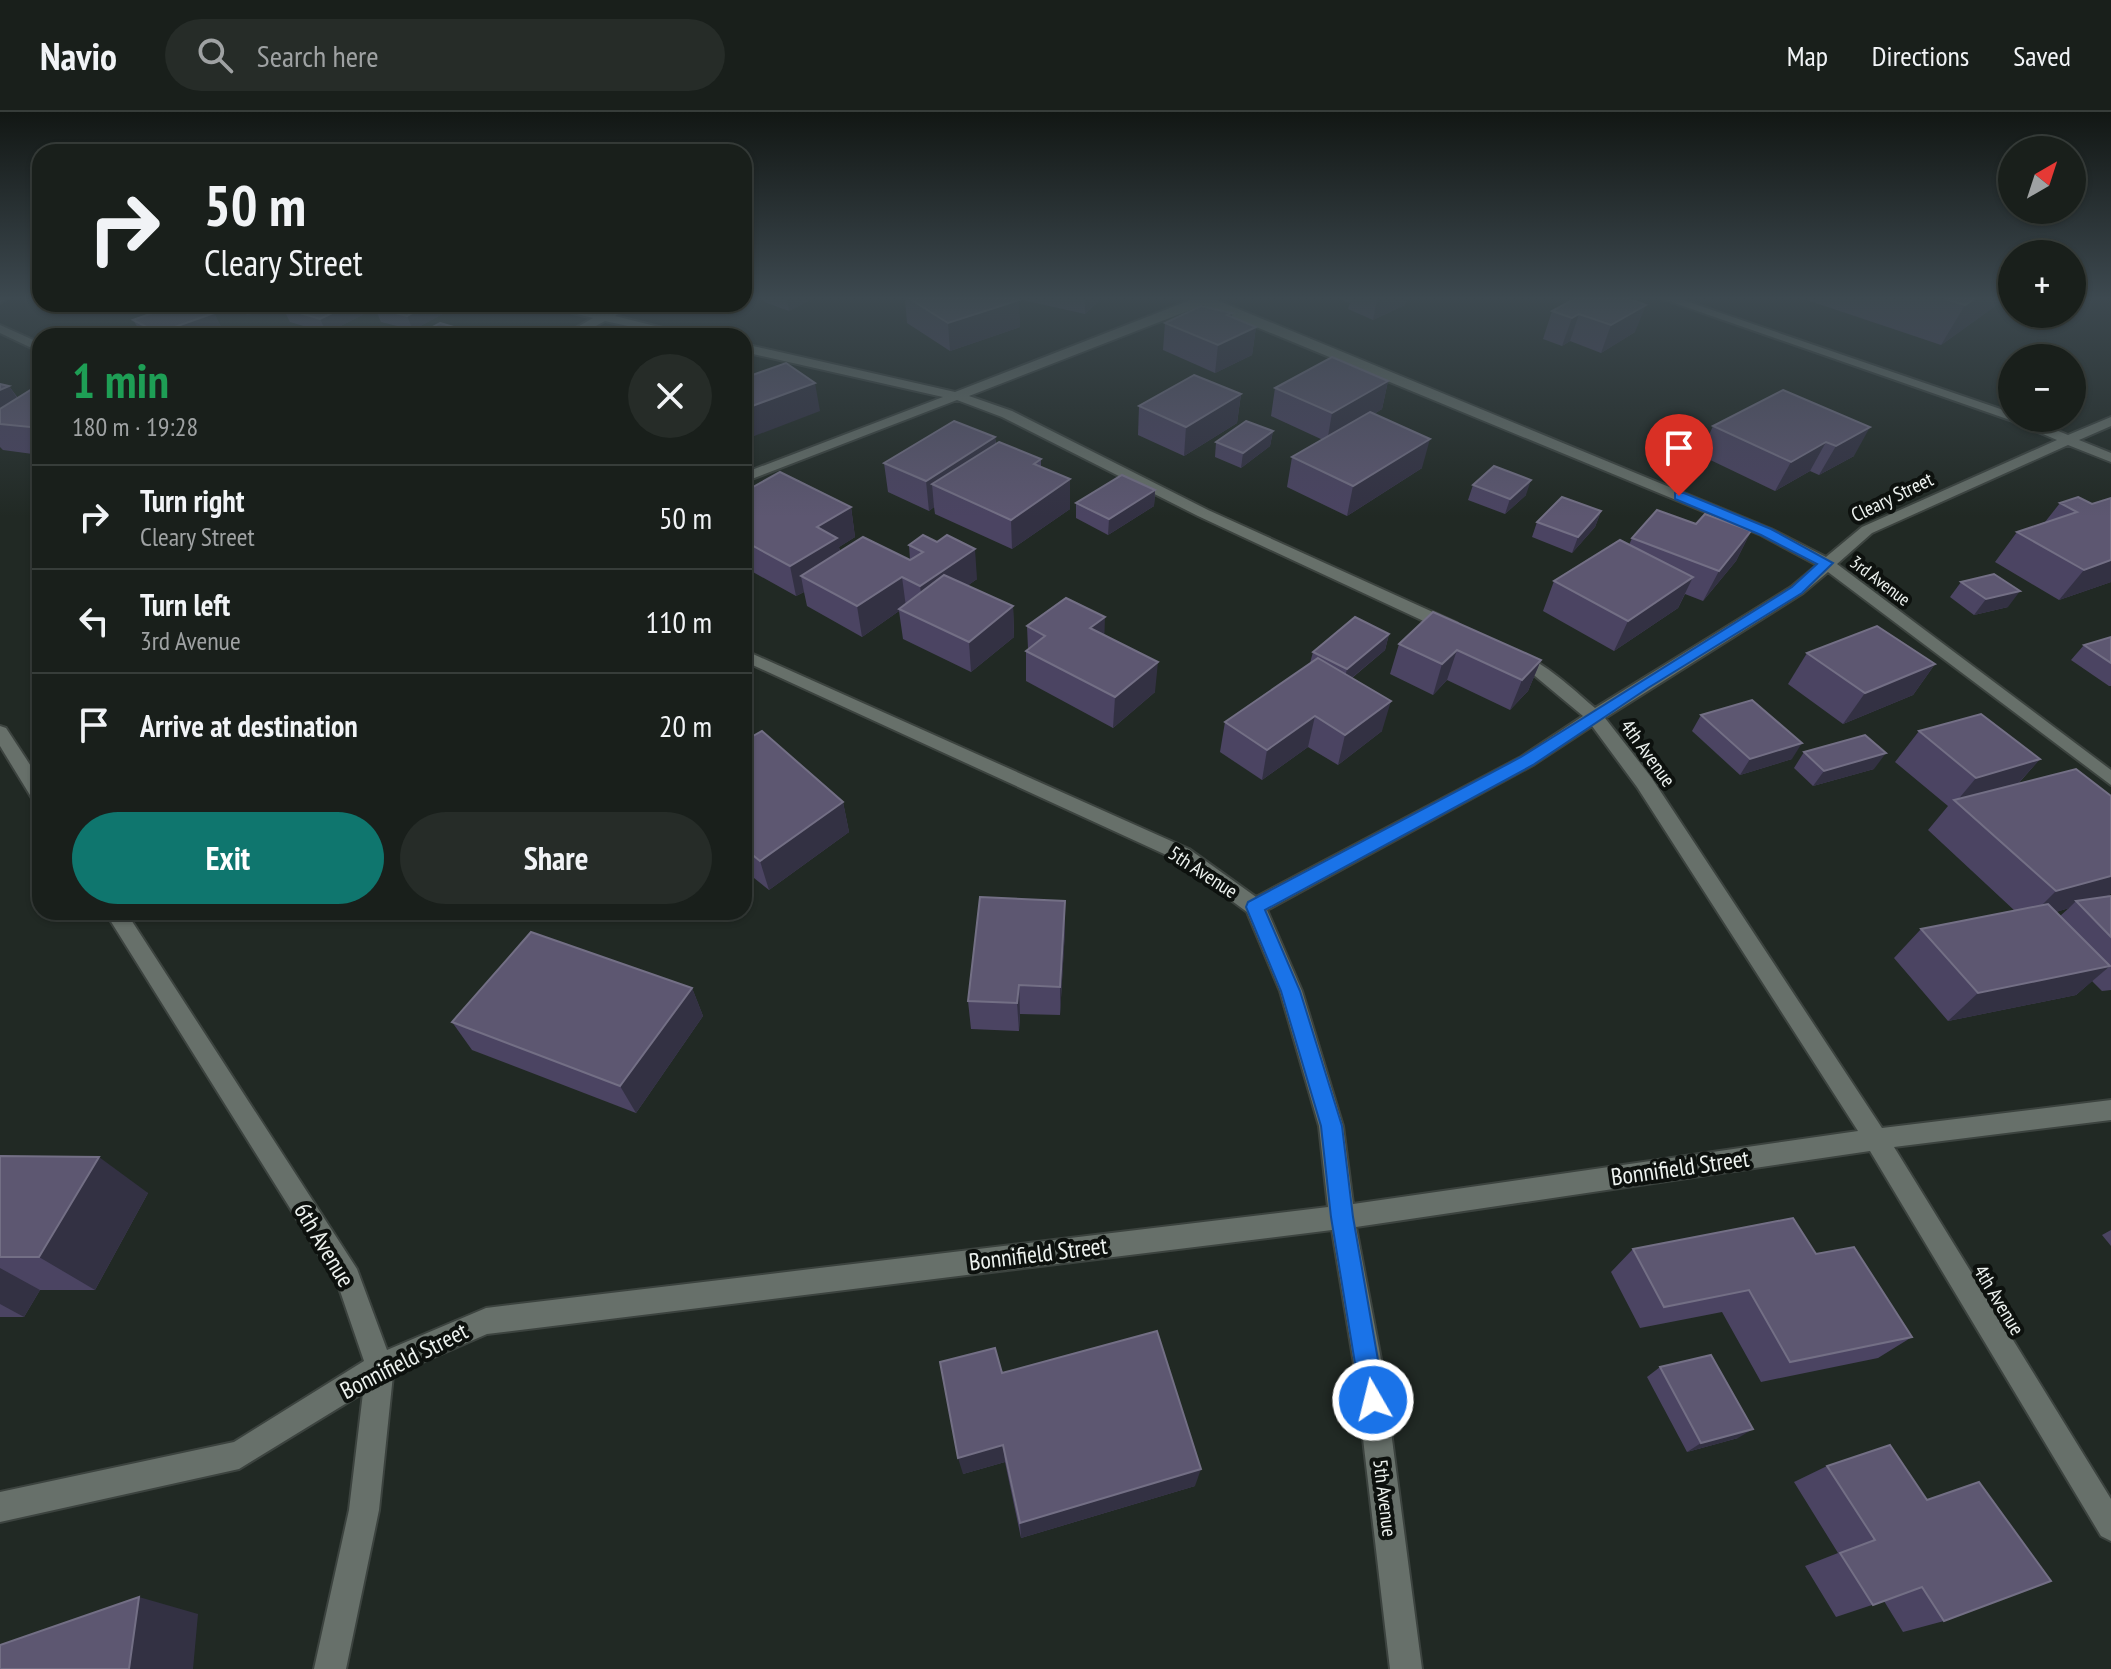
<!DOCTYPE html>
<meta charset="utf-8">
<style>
:root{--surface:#191f1b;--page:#262c28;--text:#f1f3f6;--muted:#9fa2a3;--line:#373d3a;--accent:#0f766e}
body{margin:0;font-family:"PT Sans Narrow",sans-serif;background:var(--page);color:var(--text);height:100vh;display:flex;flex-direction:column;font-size:30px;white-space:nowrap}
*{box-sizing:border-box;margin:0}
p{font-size:26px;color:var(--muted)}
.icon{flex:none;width:44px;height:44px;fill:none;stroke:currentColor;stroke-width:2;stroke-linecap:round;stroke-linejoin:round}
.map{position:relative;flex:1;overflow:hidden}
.details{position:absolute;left:32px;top:216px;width:720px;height:592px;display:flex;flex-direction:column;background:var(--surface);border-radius:24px;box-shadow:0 2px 6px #0004,0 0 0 2px var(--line)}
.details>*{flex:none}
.top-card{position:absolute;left:32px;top:32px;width:720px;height:168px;border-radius:24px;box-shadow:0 2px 6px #0004,0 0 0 2px var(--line);background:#191f1b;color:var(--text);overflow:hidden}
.needle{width:52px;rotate:39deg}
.tools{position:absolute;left:1998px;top:24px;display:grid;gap:16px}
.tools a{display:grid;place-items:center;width:88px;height:88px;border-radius:50%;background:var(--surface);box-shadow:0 2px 6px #0004,0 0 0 2px var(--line);font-size:40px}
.pin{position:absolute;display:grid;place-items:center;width:68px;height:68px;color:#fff;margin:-82px -34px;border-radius:50% 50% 50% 0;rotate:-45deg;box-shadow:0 0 8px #0007}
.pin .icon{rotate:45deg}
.me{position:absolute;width:88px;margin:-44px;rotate:352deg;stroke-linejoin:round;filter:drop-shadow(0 0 6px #0008)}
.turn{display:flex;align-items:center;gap:28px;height:168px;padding:0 40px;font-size:36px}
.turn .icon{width:104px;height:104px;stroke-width:2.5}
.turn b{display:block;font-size:56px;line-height:68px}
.round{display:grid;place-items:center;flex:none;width:84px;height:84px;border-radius:42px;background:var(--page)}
.overview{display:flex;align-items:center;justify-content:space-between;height:136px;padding:0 40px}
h1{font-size:48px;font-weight:600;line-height:60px;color:#1e9e55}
.action{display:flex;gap:16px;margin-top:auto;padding:16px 40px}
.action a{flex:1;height:92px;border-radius:48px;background:var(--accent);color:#fff;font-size:32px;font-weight:600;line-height:92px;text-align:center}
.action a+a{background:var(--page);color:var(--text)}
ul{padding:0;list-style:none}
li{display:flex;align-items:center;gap:24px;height:104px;padding:0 40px;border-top:2px solid var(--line)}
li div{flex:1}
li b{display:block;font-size:30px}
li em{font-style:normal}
header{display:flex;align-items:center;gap:48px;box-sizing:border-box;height:112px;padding:0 40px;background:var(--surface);border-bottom:2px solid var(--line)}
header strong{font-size:38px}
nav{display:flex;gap:44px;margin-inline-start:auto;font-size:28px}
.search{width:560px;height:72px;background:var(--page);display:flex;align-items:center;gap:20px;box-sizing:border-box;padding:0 28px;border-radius:44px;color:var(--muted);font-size:30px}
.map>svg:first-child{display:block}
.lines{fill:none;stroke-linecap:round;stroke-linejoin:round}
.street-casing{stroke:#3c433f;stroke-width:4}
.street{fill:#67706a;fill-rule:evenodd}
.wall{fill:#4b4462;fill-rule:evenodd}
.shaded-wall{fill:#333143}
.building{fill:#5d5771;stroke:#736f85;stroke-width:2}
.route{fill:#1a73e8;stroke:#114b97;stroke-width:2}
.labels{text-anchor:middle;stroke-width:8;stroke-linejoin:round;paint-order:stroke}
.far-street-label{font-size:18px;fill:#edf2ef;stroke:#0d110e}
.street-label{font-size:20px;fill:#edf2ef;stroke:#0d110e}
.near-street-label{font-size:24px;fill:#edf2ef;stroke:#0d110e}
</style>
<header>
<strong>Navio</strong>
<div class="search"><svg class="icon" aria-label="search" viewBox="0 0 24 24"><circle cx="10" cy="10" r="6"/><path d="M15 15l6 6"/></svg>Search here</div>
<nav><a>Map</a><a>Directions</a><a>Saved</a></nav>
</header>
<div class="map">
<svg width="2111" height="1557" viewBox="0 0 2111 1557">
<rect width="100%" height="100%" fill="#212924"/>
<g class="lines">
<!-- street casing -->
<g class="street-casing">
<g id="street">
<polygon points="0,187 7,187 0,191"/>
<path d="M1193 187H1214L1771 417 1826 445 1862 415 2057 328 2010 308 1663 187H1680L2012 301V306H2026L2068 323 2111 305V314L2079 328 2111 341V350L2068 333 1872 421 1837 452 2111 658V673L1828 460 1803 481 1605 606 1651 665 1882 1016 2111 988V1008L1894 1035 2111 1387V1429L2101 1424 1870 1039 1356 1115 1383 1258 1422 1557H1390L1355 1258 1332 1118 487 1222 393 1263 379 1398 346 1557H314L349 1398 363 1281 239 1357 0 1410V1380L234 1330 364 1249 338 1173 105 800H126L357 1157 387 1238 486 1196 1328 1095 1319 1014 1280 879 1247 800 1175 747 744 549V538L1189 737 1256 785 1521 645 1583 604 1535 564 1506 549V541C1531 536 1576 580 1595 596L1791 475 1817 453 1761 423 1203 193 969 284 1012 299 1208 398 1457 511V519H1445L1198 404 1002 305 957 288 744 370V361L943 285 744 240V232L955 280ZM1592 614 1637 675 1858 1019 1353 1092 1343 1014 1302 879 1267 798 1533 653Z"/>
<path d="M537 192C554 192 592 203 603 201 615 198 621 192 635 192L615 204 695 224H673L605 209 577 224H562L593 206Z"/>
<polygon points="0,213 40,231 40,240 0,221"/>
<polygon points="0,614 6,616 40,668 40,690 33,688 0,634"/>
</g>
</g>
<!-- street -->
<use href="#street" class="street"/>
</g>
<!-- wall -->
<g class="wall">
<polygon points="763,187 812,187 789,199 764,190"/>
<polygon points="905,187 1101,187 1085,202 1018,187 1020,215 950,239 907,211"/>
<polygon points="1339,187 1406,187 1405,193 1373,208 1348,197 1350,191"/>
<polygon points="1574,187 1635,220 1601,241 1570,229 1562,234 1543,227 1552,199"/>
<polygon points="1804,187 2005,187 1941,233"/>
<polygon points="226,192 277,192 248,203"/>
<polygon points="283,196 364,202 327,221 290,210"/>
<polygon points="375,196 448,199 413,218 381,210"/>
<polygon points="214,201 221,215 197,224 146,224 142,222 133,208"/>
<polygon points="1232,205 1256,215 1252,243 1215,261 1163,238 1165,211"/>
<polygon points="429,217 464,218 466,224 431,224"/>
<polygon points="1388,269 1382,297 1374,302 1422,356 1347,404 1287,375 1292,345 1323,328 1271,304 1275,276"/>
<polygon points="0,272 9,274 18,286 40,272 40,343 3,338 0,335"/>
<polygon points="1783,278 1854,344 1819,363 1810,359 1775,379 1700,343 1713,314"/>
<polygon points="1241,282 1237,311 1184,344 1138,323 1139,294"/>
<polygon points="1273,319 1270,334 1241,356 1215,345 1216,330"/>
<polygon points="995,325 996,332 1041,347 1041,355 1070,367 1070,397 1012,437 935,402 934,395 929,399 888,380 884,351"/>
<polygon points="1473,373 1526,383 1505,402 1468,388"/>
<polygon points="1155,378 1154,394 1108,423 1076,406 1076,391"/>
<polygon points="744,380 851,395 855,425 839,435 840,439 910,448 909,433 977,467 967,474 1013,494 1014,525 971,560 903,527 899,499 862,525 807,494 804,480 796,484 744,455"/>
<polygon points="2111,386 2111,470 2059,488 1995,450 2017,420 2045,410 2060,391 2092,392"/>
<polygon points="1601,399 1595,415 1572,441 1532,425 1537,410"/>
<polygon points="1696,412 1751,419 1736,449 1703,489 1685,482 1678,496 1614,539 1543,499 1554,469 1629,433 1632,426"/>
<polygon points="1961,470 2008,495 1974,503 1950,485"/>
<polygon points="1433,500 1541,548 1528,579 1510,598 1447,568 1433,583 1390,562 1399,532"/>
<polygon points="1027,514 1104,523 1155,580 1113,616 1026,569 1026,539 1028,537"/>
<polygon points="1389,522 1385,538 1352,566 1382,619 1338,653 1308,635 1262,668 1220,640 1225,610 1310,551 1313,540"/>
<polygon points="2111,525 2111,574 2109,574 2071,548 2084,533"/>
<polygon points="1807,541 1935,552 1913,583 1843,612 1788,572"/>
<polygon points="1701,603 1792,647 1740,663 1692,619"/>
<path d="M1919 619 2040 647 2018 672 2111 781 2108 784H2111V878L2102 879 2092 869 2076 883 1948 909 1894 846 1921 817 2015 799 1928 718 1948 694 1895 650ZM2069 796 2060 804 2056 800Z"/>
<polygon points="744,629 843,690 849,720 769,778 744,758"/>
<polygon points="1804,640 1874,657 1813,674 1794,656"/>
<polygon points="1065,818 1060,903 1020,902 1019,919 971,917 968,889"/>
<polygon points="692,876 703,904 636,1001 472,938 452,910"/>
<polygon points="0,1044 148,1081 95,1178 40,1178 24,1205 0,1205"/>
<polygon points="2111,1118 2111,1134 2102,1123"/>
<polygon points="1633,1137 1816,1142 1912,1225 1878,1246 1761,1270 1722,1200 1640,1216 1611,1160"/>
<polygon points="1660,1255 1738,1326 1687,1340 1647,1265"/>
<polygon points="1002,1261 1195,1374 1021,1426 1005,1350 963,1362"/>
<polygon points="1890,1333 1944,1509 1903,1520 1884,1489 1836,1505 1805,1454 1838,1441 1794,1370 1827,1354"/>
</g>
<!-- shaded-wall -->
<g class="shaded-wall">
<polygon points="787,187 812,187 789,199"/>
<polygon points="1085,187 1101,187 1085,202"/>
<polygon points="1377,187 1406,187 1405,193 1373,208"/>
<polygon points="1974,187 2005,187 1941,233 1965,193"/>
<polygon points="1019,188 1020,215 950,239 948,211"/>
<polygon points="242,192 277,192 248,203"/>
<polygon points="345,192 360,192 364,202 327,221 320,207"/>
<polygon points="429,192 446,192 448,199 413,218 407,204"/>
<polygon points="1646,193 1635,220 1601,241 1611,213"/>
<polygon points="214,201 221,215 197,224 159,224 158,221"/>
<polygon points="1232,201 1229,228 1256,215 1252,243 1215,261 1218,233 1227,203"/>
<polygon points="1579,202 1570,229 1562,234 1572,206"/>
<polygon points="464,218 466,224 453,224"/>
<polygon points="1388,269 1382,297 1327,330 1332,301"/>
<polygon points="815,271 820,299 744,328 744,297"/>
<polygon points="9,274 19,289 0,298 0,278"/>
<polygon points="1241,282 1237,311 1184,344 1186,315"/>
<polygon points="1870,315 1854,344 1819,363 1836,334"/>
<polygon points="1273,319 1270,334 1241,356 1243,341"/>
<polygon points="995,325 996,354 932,372 934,395 929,399 926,369"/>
<polygon points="1430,327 1422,356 1347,404 1353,374"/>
<polygon points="1826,330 1810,359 1775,379 1791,350"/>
<polygon points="1070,367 1070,397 1012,437 1011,408"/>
<polygon points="1531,368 1526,383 1505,402 1510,387"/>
<polygon points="1155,378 1154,394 1108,423 1109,407"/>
<polygon points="851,395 855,425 839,435 842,456 801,464 804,480 796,484 790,454 817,415"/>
<polygon points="1601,399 1595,415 1572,441 1578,425"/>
<polygon points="1751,419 1736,449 1703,489 1719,459"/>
<polygon points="975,437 977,467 924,504 920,474"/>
<polygon points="2111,448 2111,470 2059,488 2084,458"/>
<polygon points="902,465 906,495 899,497 899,499 862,525 857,494"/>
<polygon points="1693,465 1678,496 1614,539 1628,509"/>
<polygon points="2020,479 2008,495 1974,503 1986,487"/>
<polygon points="1013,494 1014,525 971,560 969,530"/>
<polygon points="1105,505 1104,535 1090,516"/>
<polygon points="1389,522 1385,538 1343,573 1347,557"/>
<polygon points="1457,538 1447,568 1433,583 1442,552"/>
<polygon points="1541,548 1528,579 1510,598 1522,568"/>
<polygon points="1158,550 1155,580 1113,616 1115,585"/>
<polygon points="1935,552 1913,583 1843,612 1865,581"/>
<polygon points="1391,589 1382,619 1338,653 1345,623"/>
<polygon points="1315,604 1308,635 1262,668 1267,638"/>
<polygon points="1802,631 1792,647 1740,663 1750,647"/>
<polygon points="1886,641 1874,657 1813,674 1824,659"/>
<polygon points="2040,647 2013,677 1956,690 1976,666"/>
<polygon points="843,690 849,720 769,778 760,749"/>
<polygon points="2111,764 2111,781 2106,785 2076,789 2069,796 2026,809 2056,779"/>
<polygon points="1065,789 1065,818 1060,903 1060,875"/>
<polygon points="398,800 415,800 403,807"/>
<polygon points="2110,854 2076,883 1948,909 1978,881"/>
<polygon points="1019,873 1020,902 1019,919 1017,891"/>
<polygon points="692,876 703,904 636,1001 620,974"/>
<polygon points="99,1045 148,1081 95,1178 39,1145"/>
<polygon points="0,1156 40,1178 24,1205 0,1192"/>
<polygon points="1753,1317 1738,1326 1687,1340 1701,1331"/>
<polygon points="1003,1333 1005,1350 963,1362 958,1346"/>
<polygon points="1201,1357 1195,1374 1021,1426 1020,1411"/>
<polygon points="139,1485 198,1502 193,1557 129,1557"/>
</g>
<!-- building -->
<g class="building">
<polygon points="910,187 1017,187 1019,188 948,211"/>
<polygon points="1574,187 1629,187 1646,193 1611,213 1579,202 1572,206 1552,199"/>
<polygon points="1945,187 1974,187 1965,193"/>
<polygon points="178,192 196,192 214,201 158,221 133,208"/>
<polygon points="291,192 351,192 320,207 283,196"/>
<polygon points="383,192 429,192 407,204 375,196"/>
<polygon points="1201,194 1232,201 1227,203 1256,215 1218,233 1165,211"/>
<polygon points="440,211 464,218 452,224 429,217"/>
<polygon points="388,219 400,224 377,224"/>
<polygon points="1332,245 1388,269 1332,301 1275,276"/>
<polygon points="786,251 815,271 744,297 744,266"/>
<polygon points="1194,263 1241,282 1186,315 1139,294"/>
<polygon points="0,272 9,274 0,278"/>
<polygon points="40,272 40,316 0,312 0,297"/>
<polygon points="1783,278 1870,315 1836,334 1826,330 1791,350 1713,314"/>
<polygon points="1370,300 1430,327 1353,374 1292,345"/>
<polygon points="954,309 995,325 926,369 884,351"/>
<polygon points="1246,309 1273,319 1243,341 1216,330"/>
<polygon points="999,330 1041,347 1034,352 1070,367 1011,408 932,372"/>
<polygon points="1494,354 1531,368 1510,387 1473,373"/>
<polygon points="780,360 851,395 817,415 837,426 790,454 744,429 744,380"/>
<polygon points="1122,363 1155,378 1109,407 1076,391"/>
<polygon points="1562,385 1601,399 1578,425 1537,410"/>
<polygon points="2078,385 2092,392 2111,386 2111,448 2084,458 2017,420 2077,400 2060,391"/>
<polygon points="1657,398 1696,412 1705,402 1751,419 1719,459 1632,426"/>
<polygon points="923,423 937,430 947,423 975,437 920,474 902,465 857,494 801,464 863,425 910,448 923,440 909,433"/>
<polygon points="1620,428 1693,465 1628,509 1554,469"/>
<polygon points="1994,462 2020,479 1986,487 1961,470"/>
<polygon points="944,463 1013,494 969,530 899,497"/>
<polygon points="1066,486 1105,505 1090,516 1158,550 1115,585 1026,539 1045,524 1027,514"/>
<polygon points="1433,500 1541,548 1522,568 1457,538 1442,552 1399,532"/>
<polygon points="1355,505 1389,522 1347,557 1313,540"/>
<polygon points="1877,514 1935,552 1865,581 1807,541"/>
<polygon points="2111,525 2111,551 2084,533"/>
<polygon points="1318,546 1391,589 1345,623 1315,604 1267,638 1225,610"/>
<polygon points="1752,588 1802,631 1750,647 1701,603"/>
<polygon points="1981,602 2040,647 1976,666 1919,619"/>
<polygon points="762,619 843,690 760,749 744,736 744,629"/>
<polygon points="1865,623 1886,641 1824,659 1804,640"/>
<polygon points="2076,657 2111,684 2111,764 2056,779 1954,688"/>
<polygon points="2111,784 2111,825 2076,789"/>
<polygon points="980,785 1065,789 1060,875 1019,873 1017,891 968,889"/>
<polygon points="2048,792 2110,854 1978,881 1921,817"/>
<polygon points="531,820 692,876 620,974 452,910"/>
<polygon points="0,1044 99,1045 39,1145 0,1145"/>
<polygon points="1793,1106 1816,1142 1854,1135 1912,1225 1790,1250 1749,1178 1664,1195 1633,1137"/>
<polygon points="1157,1219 1201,1357 1020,1411 1003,1333 958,1346 940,1250 995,1236 1002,1261"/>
<polygon points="1711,1243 1753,1317 1701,1331 1660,1255"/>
<polygon points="1890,1333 1927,1388 1979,1370 2051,1469 1944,1509 1922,1475 1873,1493 1840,1441 1875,1428 1827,1354"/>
<polygon points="139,1485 129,1557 0,1557 0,1533"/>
</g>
<!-- sky -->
<linearGradient id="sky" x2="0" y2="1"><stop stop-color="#121714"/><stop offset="0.46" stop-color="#3d4950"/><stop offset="1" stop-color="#3d4950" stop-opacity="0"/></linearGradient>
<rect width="2111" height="405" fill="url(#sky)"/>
<!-- route -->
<polygon class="route" points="1675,381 1684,381 1771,417 1833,451 1802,481 1648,576 1533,653 1265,798 1300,879 1342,1014 1353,1105 1385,1288 1382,1297 1373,1300 1364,1297 1361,1288 1331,1105 1321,1014 1281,879 1246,795 1248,790 1521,645 1792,475 1817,452 1761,423 1675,387"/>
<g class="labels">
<!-- far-street labels -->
<g class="far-street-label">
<text transform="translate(1880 469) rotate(37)" y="6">3rd Avenue</text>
</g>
<!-- street labels -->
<g class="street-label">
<text transform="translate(1892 385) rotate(-26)" y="7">Cleary Street</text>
<text transform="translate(1648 641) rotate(54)" y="7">4th Avenue</text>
<text transform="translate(1203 760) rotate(33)" y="7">5th Avenue</text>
<text transform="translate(1999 1188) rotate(59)" y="7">4th Avenue</text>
<text transform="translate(1385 1386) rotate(83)" y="7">5th Avenue</text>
</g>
<!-- near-street labels -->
<g class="near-street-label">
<text transform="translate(1680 1056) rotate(-8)" y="8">Bonnifield Street</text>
<text transform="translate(324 1133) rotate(59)" y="8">6th Avenue</text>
<text transform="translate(1038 1142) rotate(-7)" y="8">Bonnifield Street</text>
<text transform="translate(404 1249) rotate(-27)" y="8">Bonnifield Street</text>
</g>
</g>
</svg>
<div class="tools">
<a><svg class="needle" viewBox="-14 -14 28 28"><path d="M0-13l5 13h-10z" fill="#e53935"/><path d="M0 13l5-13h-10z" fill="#9fa2a3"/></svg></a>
<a>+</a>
<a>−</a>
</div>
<div class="pin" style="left:1679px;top:384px;background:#d93025"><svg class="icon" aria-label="arrive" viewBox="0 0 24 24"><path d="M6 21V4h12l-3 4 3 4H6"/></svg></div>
<svg class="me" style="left:1373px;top:1288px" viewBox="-20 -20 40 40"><circle r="17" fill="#1a73e8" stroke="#fff" stroke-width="3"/><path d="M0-11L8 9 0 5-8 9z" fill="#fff"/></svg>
<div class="top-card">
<div class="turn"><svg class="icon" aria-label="right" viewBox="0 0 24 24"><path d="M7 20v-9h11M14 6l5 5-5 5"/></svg><div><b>50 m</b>Cleary Street</div></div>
</div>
<section class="details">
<div class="overview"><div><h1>1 min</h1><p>180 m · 19:28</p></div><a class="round"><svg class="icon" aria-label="close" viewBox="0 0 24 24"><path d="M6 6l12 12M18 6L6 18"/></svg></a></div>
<ul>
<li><svg class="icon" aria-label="right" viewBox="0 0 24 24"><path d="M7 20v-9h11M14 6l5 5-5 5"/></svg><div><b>Turn right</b><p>Cleary Street</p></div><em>50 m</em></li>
<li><svg class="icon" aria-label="left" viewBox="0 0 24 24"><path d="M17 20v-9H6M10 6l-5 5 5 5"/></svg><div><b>Turn left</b><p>3rd Avenue</p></div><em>110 m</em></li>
<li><svg class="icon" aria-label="arrive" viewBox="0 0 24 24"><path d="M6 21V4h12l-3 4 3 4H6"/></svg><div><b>Arrive at destination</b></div><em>20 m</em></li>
</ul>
<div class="action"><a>Exit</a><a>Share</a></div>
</section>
</div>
